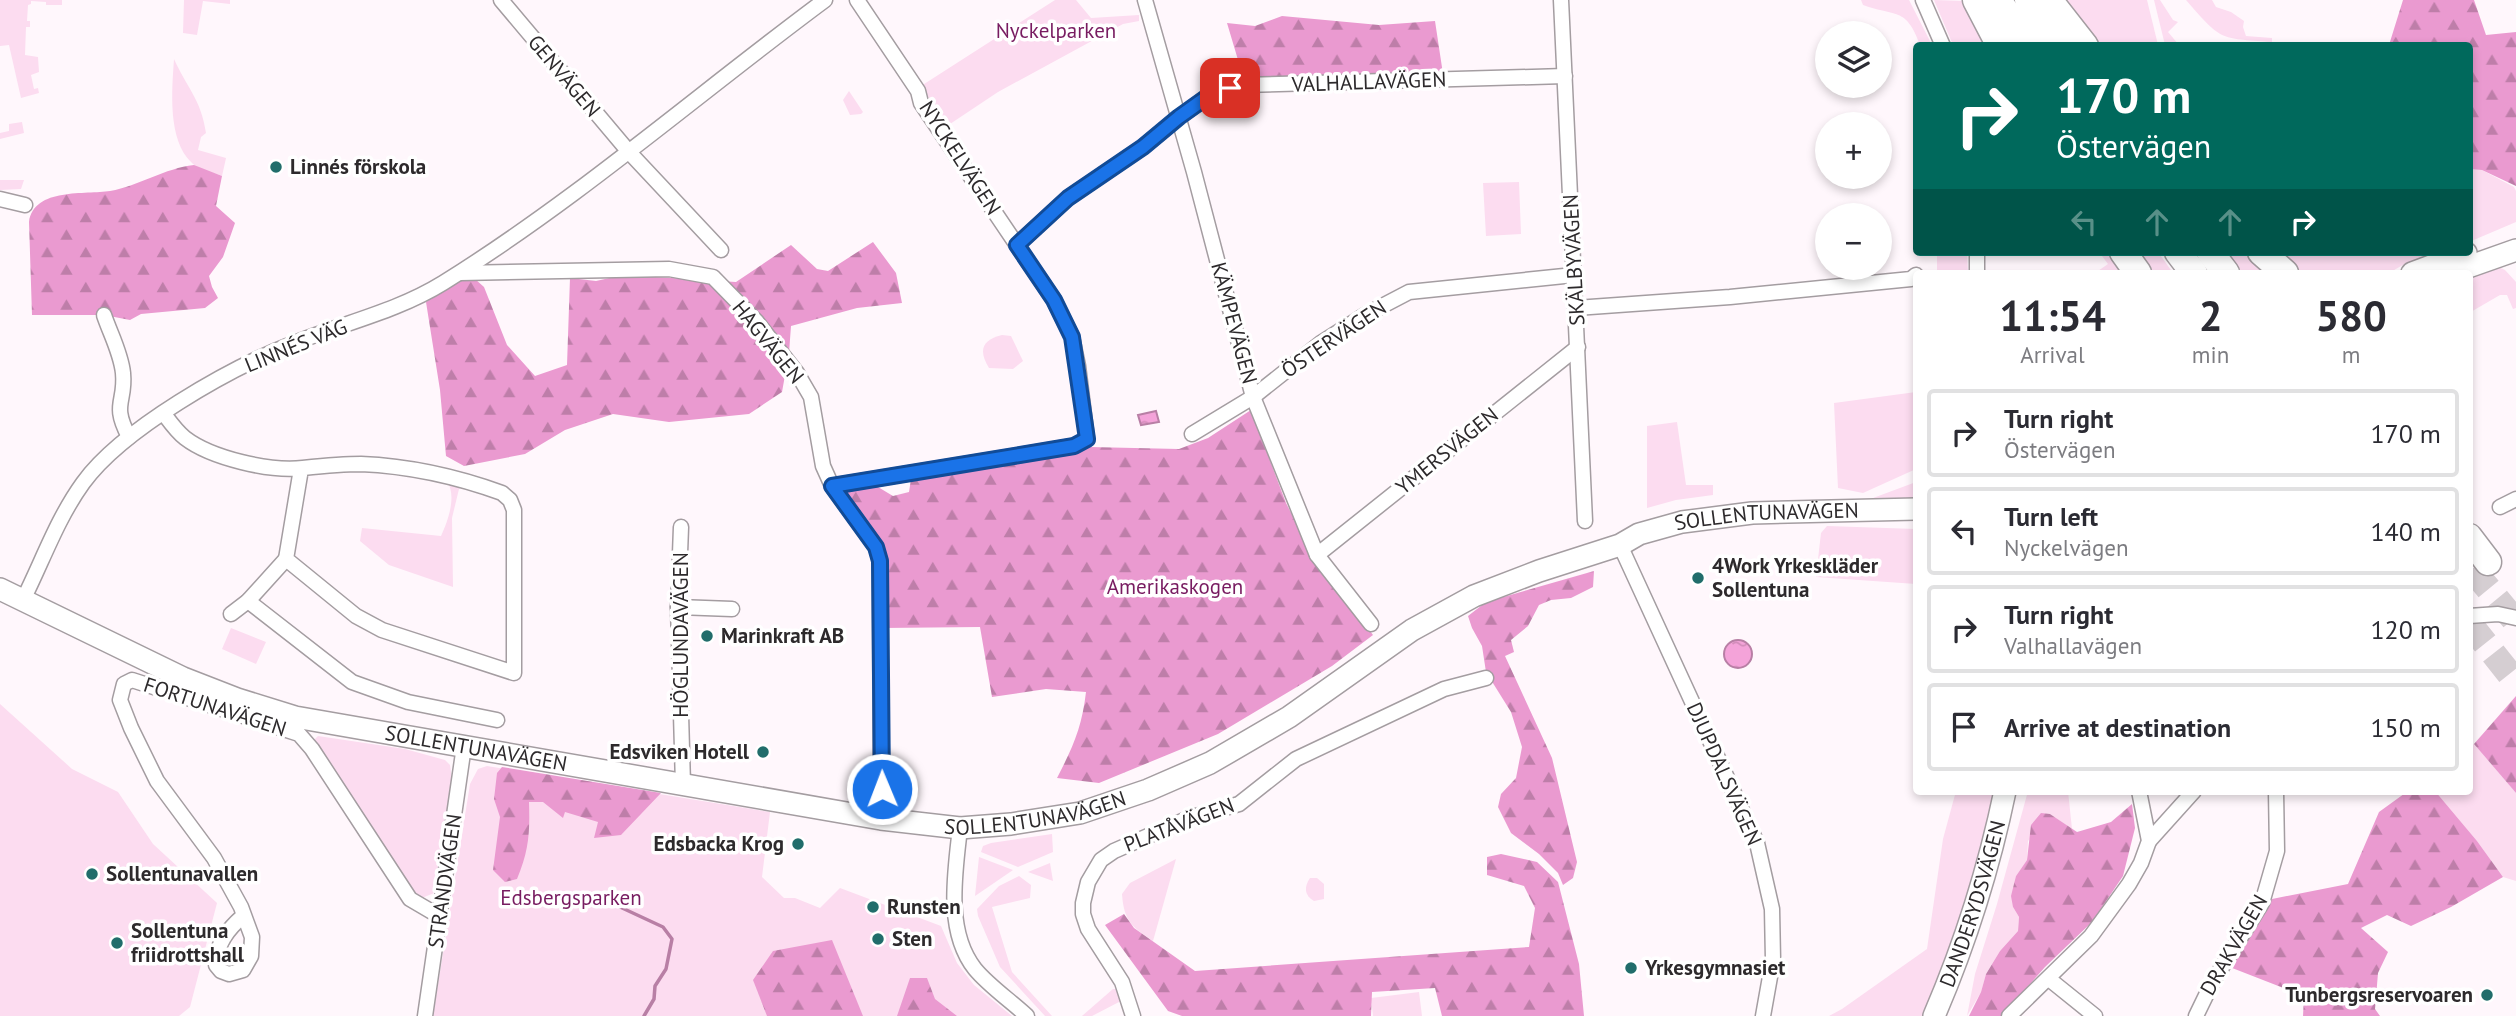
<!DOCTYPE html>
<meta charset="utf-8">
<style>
:root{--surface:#fff;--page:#f2f2f3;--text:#2b2b33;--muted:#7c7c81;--line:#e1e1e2}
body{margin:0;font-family:"PT Sans",sans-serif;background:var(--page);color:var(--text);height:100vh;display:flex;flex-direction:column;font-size:26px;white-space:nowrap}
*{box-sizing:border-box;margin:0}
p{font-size:23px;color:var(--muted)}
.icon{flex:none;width:38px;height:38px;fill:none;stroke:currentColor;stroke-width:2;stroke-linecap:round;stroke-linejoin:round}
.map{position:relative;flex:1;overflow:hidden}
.sheet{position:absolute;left:1913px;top:270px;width:560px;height:525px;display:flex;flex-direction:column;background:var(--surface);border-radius:7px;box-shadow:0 4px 10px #0003}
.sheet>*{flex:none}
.top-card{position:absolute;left:1913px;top:42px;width:560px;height:214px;border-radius:7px;box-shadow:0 4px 10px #0003;background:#00695c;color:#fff;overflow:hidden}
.tools{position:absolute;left:1815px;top:21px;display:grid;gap:14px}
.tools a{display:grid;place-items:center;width:77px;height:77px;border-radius:50%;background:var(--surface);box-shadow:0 4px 10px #0003;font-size:35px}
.pin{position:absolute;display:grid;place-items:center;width:60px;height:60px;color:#fff;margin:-30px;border-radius:14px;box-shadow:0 4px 10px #0006}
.me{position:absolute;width:77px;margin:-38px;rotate:359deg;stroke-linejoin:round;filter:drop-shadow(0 0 5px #0008)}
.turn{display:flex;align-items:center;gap:24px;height:147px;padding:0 28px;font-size:32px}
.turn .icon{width:91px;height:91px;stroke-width:2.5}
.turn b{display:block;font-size:49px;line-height:60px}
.lanes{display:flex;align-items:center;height:66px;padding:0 28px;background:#0003;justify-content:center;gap:35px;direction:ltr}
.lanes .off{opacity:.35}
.eta{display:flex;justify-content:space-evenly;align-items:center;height:119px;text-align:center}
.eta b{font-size:42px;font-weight:800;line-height:49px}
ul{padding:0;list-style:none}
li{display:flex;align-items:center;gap:21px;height:88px;margin:0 14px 10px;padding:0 14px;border:4px solid var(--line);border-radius:7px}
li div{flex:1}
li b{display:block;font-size:26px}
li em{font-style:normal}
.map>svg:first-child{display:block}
.green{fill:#fcdcf0}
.forest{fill:url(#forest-firs)}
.water{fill:url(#water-ripples);stroke:#b87fa5;stroke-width:2}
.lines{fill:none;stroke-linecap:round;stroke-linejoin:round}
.stream{stroke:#b87fa5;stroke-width:3.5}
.highway-tunnel{stroke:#d5ced2;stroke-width:26;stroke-dasharray:26 13;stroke-linecap:butt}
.street-casing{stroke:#a49da1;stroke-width:17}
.secondary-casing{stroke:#a49da1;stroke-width:24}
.highway-casing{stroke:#a49da1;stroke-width:29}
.street{stroke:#fff;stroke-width:14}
.secondary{stroke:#fff;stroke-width:21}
.highway{stroke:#fff;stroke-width:26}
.route-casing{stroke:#114b97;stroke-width:18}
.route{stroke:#1a73e8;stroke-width:12}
.poi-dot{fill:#216d6b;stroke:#fff;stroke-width:2.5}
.labels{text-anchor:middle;stroke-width:7;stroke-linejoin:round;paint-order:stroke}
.park-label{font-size:21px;fill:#781c61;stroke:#fff}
.street-label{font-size:21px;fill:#2d2a2c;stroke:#fff}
.poi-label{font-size:21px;font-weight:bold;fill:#2d2a2c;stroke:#fff;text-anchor:start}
</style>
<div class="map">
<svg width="2516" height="1016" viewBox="0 0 2516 1016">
<defs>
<pattern id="forest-firs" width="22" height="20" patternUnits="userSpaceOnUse" patternTransform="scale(1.75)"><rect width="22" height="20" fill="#ea9ad0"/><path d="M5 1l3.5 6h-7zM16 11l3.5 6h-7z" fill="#be7ea9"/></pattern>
<pattern id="water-ripples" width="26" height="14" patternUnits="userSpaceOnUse" patternTransform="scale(1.75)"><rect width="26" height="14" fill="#f4a3d9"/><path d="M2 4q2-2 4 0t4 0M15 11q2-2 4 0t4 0" fill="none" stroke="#d28cba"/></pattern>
</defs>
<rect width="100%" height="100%" fill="#fff7fc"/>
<!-- green -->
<g class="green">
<polygon points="0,0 62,0 62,5 46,5 46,2 31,1 31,4 28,5 27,21 30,21 30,27 26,27 25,55 38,57 39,72 31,75 34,89 38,88 39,93 21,98 9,45 0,46"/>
<polygon points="184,0 230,0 230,4 203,1 197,35 183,33"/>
<polygon points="1055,0 1076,0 1091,18 1139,15 1139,21 1123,24 998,92 947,126 921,86"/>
<path d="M1861 0H1909L1932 45H1920C1906 6 1895 17 1863 5Z"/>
<polygon points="1934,0 1964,1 1994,45 1953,45"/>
<polygon points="2054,0 2147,0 2158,45 2088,45"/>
<polygon points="2154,0 2160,0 2173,20 2178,22 2168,32 2179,45 2165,45"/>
<path d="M2186 0H2212L2216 7 2231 12 2244 21 2243 27 2246 36 2272 38V42C2218 38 2222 41 2186 0Z"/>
<path d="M174 59C187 88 201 99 206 133L201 137 198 150 226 158 222 176C212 172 199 170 192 163 167 140 172 89 174 59Z"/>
<polygon points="849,91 863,112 861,114 850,115 843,100"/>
<polygon points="22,122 24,133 0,139 0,133 9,131 9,124"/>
<polygon points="2469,169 2482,170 2514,187 2516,191 2516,222 2469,242"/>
<polygon points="0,180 24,180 21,189 0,190"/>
<polygon points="1519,182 1521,234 1486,236 1483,183"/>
<polygon points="1937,252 1967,252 1968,273 1937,273"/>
<polygon points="2099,252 2113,252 2126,273 2095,273 2108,264"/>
<polygon points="2135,252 2158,252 2173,273 2150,273"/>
<polygon points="2224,252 2251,252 2264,270 2264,272 2243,273"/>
<polygon points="2268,252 2438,252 2408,262 2389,273 2293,273"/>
<polygon points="2495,265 2505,270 2516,282 2516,308 2513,309 2507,295 2500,295 2469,313 2469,273"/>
<path d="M1002 335 1011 336 1023 361 1013 369 989 368C978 350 982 340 1002 335Z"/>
<polygon points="1916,392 1916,469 1863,493 1838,488 1834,403"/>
<polygon points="1677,422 1686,485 1713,485 1713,495 1676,500 1647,508 1647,426"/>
<path d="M447 481 463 486 459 489 452 518 453 587 389 565 360 541 362 528 441 536C448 521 457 496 447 481Z"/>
<polygon points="1916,482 1916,505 1865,501"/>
<polygon points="1827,526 1916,529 1916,584 1816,577 1821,533"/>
<polygon points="231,628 266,642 256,664 222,649"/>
<polygon points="0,704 72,769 118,792 153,844 217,903 190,1007 179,1016 0,1016"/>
<polygon points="318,736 405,749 445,760 450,765 452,779 434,893 422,898 415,895 312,742"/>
<polygon points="2474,744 2516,793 2516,881 2503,877 2477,841 2435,791 2469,791 2469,747"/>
<polygon points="487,766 770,812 762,877 784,898 795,898 820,908 840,888 941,926 957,963 974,985 1012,1016 433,1016 470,784 478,769"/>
<polygon points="1956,791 1997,791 1991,822 1945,962 1922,1016 1829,1016 1842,1009 1927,949 1943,839"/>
<polygon points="2028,791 2068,791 2072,829 2050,814 2028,841 2027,860 2016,876 2013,907 2019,917 2018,931 2000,951 1986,974 1981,992 1967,1016 1975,974 1997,904"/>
<polygon points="1052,834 1053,852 1018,867 981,852 983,846 991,843"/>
<polygon points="979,857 1013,870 975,896"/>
<path d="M1176 859 1153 941C1131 926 1124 921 1122 894L1130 883Z"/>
<polygon points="1050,863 1053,881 1028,872"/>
<polygon points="1019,876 1031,885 1030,898 992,907 1012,972 1052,1016 1045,1016 1000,967 978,916 977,909 999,886"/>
<path d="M1310 878H1317L1324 884V899L1314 901C1304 895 1304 887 1310 878Z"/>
<polygon points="1113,989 1118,989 1122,997 1121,1001 1092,1016 1082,1016"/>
<polygon points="1419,992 1422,1016 1373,1016 1371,998"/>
</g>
<!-- forest -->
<g class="forest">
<polygon points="2403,0 2474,0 2486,35 2516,32 2516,186 2482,170 2469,169 2469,46 2389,45"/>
<polygon points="1282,16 1379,25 1435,21 1443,74 1244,80 1227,23 1255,26"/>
<path d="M194 165 222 176 216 206 235 223 223 257 209 276 212 287 218 298 205 308 141 314 130 320 104 315H32L29 222C34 187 86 195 110 191 139 186 165 168 194 165Z"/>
<polygon points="873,242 896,273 902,303 857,308 791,326 789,353 782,392 749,414 669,422 613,414 565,430 525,454 464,466 446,456 440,390 426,302 458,280 475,279 484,287 507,345 535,376 567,365 570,278 596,281 623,275 736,282 791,245 817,269 828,271"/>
<path d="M1251 410 1286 503 1306 542 1373 635 1332 666 1218 734 1099 783 1057 778C1073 747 1082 727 1086 692L1046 689 992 697 980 627 883 628 882 554 842 489 873 484 893 496 909 492 911 479 1090 447 1179 449 1208 438Z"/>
<polygon points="1594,571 1593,587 1571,598 1551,600 1539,605 1528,626 1511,640 1514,652 1505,656 1552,758 1577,862 1573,878 1563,885 1558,873 1539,854 1511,833 1498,807 1501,794 1516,778 1522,747 1511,712 1486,672 1482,646 1472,628 1468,616 1486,602"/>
<polygon points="2516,696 2516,793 2474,744"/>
<path d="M502 767 661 793 621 835 594 838 598 822 565 812 563 818 543 802H529C530 832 529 851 517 879L505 882 493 870 500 817 494 799 497 773Z"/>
<polygon points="2408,791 2435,791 2477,841 2503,877 2451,907 2411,926 2387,915 2361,928 2388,952 2378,973 2375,1009 2380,1016 2303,1016 2304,996 2227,966 2272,899 2348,884 2379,812"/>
<polygon points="2132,804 2135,828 2123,876 2092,922 2045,967 2002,1016 1969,1016 1981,992 1986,974 2000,951 2018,931 2019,917 2013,907 2011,896 2016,876 2027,860 2031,825 2041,813 2050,814 2077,832 2111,822"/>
<polygon points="1501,854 1537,862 1558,882 1579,964 1584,1016 1442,1016 1435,988 1372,992 1371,1016 1182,1016 1168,1011 1105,925 1124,914 1134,928 1195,971 1529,947 1535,908 1524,886 1487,875 1487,857"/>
<polygon points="832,940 863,1016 767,1016 753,980 773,951"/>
<polygon points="910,978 927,978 935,999 957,1016 897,1016"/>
</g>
<!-- water -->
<g class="water">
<polygon points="1156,411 1159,422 1141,425 1138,415"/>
<circle cx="1738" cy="654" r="14"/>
</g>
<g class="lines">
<!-- stream -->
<polyline class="stream" points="620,907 663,927 672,939 666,969 655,986 654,999 644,1016"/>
<!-- highway-tunnel -->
<g class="highway-tunnel">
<polyline points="2472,569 2516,622"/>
<polyline points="2469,623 2516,682"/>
</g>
<!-- street casing -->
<g class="street-casing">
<g id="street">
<polyline points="501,0 629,152 721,250"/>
<polyline points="1145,0 1194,172 1253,397 1317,555 1371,624"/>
<polyline points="1561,0 1585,521"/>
<polyline points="1923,0 1943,46"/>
<polyline points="0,199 25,205"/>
<polyline points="1017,245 1068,198 1143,147 1179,117 1214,92 1242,85 1565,76"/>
<polyline points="1977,252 1977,273"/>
<polyline points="460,273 669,269 713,277 757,322 797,373 811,397 823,466 832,486 876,547 880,561 881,819"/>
<polyline points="1576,308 1730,297 1911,279 1916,275"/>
<path d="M104 315C110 333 121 353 123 373 126 403 111 403 129 437"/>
<path d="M164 414C170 422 177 432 185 438 211 458 270 472 303 468 322 466 341 464 361 464 408 466 458 477 502 493L510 500 514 510V673L382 630 356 616 286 559 301 469"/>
<polyline points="1192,434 1253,397 1321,343 1365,315 1409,292 1574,275"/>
<polyline points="832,486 1074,446 1087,439 1078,366 1072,337 1054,300 921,103 918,91 857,0"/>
<polyline points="2500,507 2516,499"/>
<polyline points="681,527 678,607 683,785"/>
<polyline points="1620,545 1757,843 1772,909 1773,960 1763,1016"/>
<polyline points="1317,555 1578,347"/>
<path d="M23 600C43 560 57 519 83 483 122 429 230 368 292 344 343 323 396 312 443 283 578 199 698 94 825 0"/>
<polyline points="248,601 352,682 408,702 497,720"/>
<polyline points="678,607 732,609"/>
<polyline points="231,614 248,601 286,559"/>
<polyline points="2469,616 2498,614 2516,618"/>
<path d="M960 828C955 873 945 931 975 969 989 986 1011 1001 1027 1016"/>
<polyline points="2149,841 2194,791"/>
<path d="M243 916C228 929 216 944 216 965L221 971 229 974 243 970 251 956 252 937 241 907 214 858 157 781 131 728 120 700 124 684 132 680 299 734 312 749 410 899 439 916"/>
<polyline points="2049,979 2095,1016"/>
<polyline points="425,1016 464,746"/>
<polyline points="1133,1016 1122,982 1088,929 1083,914 1083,903 1088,882 1101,860 1114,851 1189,818 1239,804 1296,759 1444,689 1486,678"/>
<polyline points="2009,1016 2091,936 2129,884 2141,863 2149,841 2139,791"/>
<polyline points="2196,1016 2212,983 2262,903 2277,851 2276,791"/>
</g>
</g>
<!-- secondary casing -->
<g class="secondary-casing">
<g id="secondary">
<polyline points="2412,273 2466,253"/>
<polyline points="2451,273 2516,250"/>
<path id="s1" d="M0 589 183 678 237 699 295 717 881 819 960 828 1011 824 1080 813 1148 790 1210 763 1289 717 1412 630 1474 596 1539 571 1620 545 1639 534 1682 522 1752 513 1916 509"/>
<path id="s2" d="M1934 1016C1965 944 1989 868 2005 791"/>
</g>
</g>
<!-- highway casing -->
<g class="highway-casing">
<g id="highway">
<polyline points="1976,0 2000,46"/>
<polyline points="1998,0 2029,46"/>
<polyline points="2028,0 2059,46"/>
<polyline points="2049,0 2085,46"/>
<polyline points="2123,252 2138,273"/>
<polyline points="2178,252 2194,273"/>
<polyline points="2210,252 2226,273"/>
<polyline points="2261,252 2285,273"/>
<polyline points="2469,537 2488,562"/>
</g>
</g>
<!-- street -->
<use href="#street" class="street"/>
<!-- secondary -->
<use href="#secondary" class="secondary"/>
<!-- highway -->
<use href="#highway" class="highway"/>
</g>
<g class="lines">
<!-- route casing -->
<g class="route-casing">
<polyline id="route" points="882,789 880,561 876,547 832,486 1074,446 1087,439 1072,337 1054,300 1017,245 1068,198 1143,147 1179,117 1214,92 1230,88"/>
</g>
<!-- route -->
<use href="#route" class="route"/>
</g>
<!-- markers -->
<g class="poi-dot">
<circle cx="276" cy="167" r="7"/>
<circle cx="1698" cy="578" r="7"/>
<circle cx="707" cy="636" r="7"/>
<circle cx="763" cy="752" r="7"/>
<circle cx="798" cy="844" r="7"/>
<circle cx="92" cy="874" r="7"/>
<circle cx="873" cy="907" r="7"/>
<circle cx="878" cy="939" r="7"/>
<circle cx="117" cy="943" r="7"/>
<circle cx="1631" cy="968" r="7"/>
<circle cx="2487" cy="995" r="7"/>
</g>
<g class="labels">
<!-- park labels -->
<g class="park-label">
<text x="1056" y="38">Nyckelparken</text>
<text x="1175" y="594">Amerikaskogen</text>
<text x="571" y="905">Edsbergsparken</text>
</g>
<!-- street labels -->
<g class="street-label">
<text transform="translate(564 76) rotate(50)" y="7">GENVÄGEN</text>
<text transform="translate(1369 82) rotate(-2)" y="7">VALHALLAVÄGEN</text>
<text transform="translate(960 158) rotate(57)" y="7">NYCKELVÄGEN</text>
<text transform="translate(1574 260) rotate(-93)" y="7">SKÄLBYVÄGEN</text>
<text transform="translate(1234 323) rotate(75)" y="7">KÄMPEVÄGEN</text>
<text transform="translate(1334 339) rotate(-34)" y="7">ÖSTERVÄGEN</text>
<text transform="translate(768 342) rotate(51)" y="7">HAGVÄGEN</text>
<text transform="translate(296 346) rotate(-22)" y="7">LINNÉS VÄG</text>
<text transform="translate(1447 451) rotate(-39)" y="7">YMERSVÄGEN</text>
<text dy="7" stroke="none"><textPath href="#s1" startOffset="1876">SOLLENTUNAVÄGEN</textPath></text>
<text transform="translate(681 635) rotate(-90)" y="7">HÖGLUNDAVÄGEN</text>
<text transform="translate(215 707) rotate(18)" y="7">FORTUNAVÄGEN</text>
<text dy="7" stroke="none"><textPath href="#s1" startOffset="506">SOLLENTUNAVÄGEN</textPath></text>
<text transform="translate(1724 774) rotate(66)" y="7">DJUPDALSVÄGEN</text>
<text dy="7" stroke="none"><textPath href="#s1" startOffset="1073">SOLLENTUNAVÄGEN</textPath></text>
<text transform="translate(1179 825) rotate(-21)" y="7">PLATÅVÄGEN</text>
<text transform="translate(445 881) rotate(-82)" y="7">STRANDVÄGEN</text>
<text dy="7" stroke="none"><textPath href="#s2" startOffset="119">DANDERYDSVÄGEN</textPath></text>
<text transform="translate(2234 945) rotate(-60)" y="7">DRAKVÄGEN</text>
</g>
<!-- poi labels -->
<g class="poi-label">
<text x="290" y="174">Linnés förskola</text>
<text x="1712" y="573">4Work Yrkeskläder<tspan x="1712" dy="24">Sollentuna</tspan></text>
<text x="721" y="643">Marinkraft AB</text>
<text x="749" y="759" text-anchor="end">Edsviken Hotell</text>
<text x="784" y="851" text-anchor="end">Edsbacka Krog</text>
<text x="106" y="881">Sollentunavallen</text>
<text x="887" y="914">Runsten</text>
<text x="131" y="938">Sollentuna<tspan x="131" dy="24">friidrottshall</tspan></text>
<text x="892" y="946">Sten</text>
<text x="1645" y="975">Yrkesgymnasiet</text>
<text x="2473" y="1002" text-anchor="end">Tunbergsreservoaren</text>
</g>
</g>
</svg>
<div class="tools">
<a><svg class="icon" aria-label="layers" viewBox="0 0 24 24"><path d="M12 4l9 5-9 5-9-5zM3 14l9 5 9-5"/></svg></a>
<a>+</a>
<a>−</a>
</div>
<div class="pin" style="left:1230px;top:88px;background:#d93025"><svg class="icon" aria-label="arrive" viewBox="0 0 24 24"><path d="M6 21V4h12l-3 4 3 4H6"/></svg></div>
<svg class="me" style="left:882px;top:789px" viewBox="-20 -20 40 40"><circle r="17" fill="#1a73e8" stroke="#fff" stroke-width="3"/><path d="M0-11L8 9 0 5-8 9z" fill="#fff"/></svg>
<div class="top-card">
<div class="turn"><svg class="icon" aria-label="right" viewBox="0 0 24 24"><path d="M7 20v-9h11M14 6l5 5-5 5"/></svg><div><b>170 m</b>Östervägen</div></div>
<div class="lanes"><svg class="icon off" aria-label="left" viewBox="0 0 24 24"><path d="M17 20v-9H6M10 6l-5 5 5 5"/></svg><svg class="icon off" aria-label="ahead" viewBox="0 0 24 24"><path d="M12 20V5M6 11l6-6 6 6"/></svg><svg class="icon off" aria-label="ahead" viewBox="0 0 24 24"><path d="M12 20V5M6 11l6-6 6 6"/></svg><svg class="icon" aria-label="right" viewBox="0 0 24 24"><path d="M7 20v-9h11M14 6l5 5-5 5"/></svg></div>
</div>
<section class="sheet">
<div class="eta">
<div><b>11:54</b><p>Arrival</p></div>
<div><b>2</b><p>min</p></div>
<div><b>580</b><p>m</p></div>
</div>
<ul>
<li><svg class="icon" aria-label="right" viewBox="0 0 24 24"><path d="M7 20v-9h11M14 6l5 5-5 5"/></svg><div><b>Turn right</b><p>Östervägen</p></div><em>170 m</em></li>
<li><svg class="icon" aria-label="left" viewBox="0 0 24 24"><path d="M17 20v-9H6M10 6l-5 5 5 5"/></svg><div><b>Turn left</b><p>Nyckelvägen</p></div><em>140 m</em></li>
<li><svg class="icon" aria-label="right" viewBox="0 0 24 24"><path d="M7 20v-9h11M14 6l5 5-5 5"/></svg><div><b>Turn right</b><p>Valhallavägen</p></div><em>120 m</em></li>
<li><svg class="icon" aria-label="arrive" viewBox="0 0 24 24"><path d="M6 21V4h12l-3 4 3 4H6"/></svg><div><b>Arrive at destination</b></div><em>150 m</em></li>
</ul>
</section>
</div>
